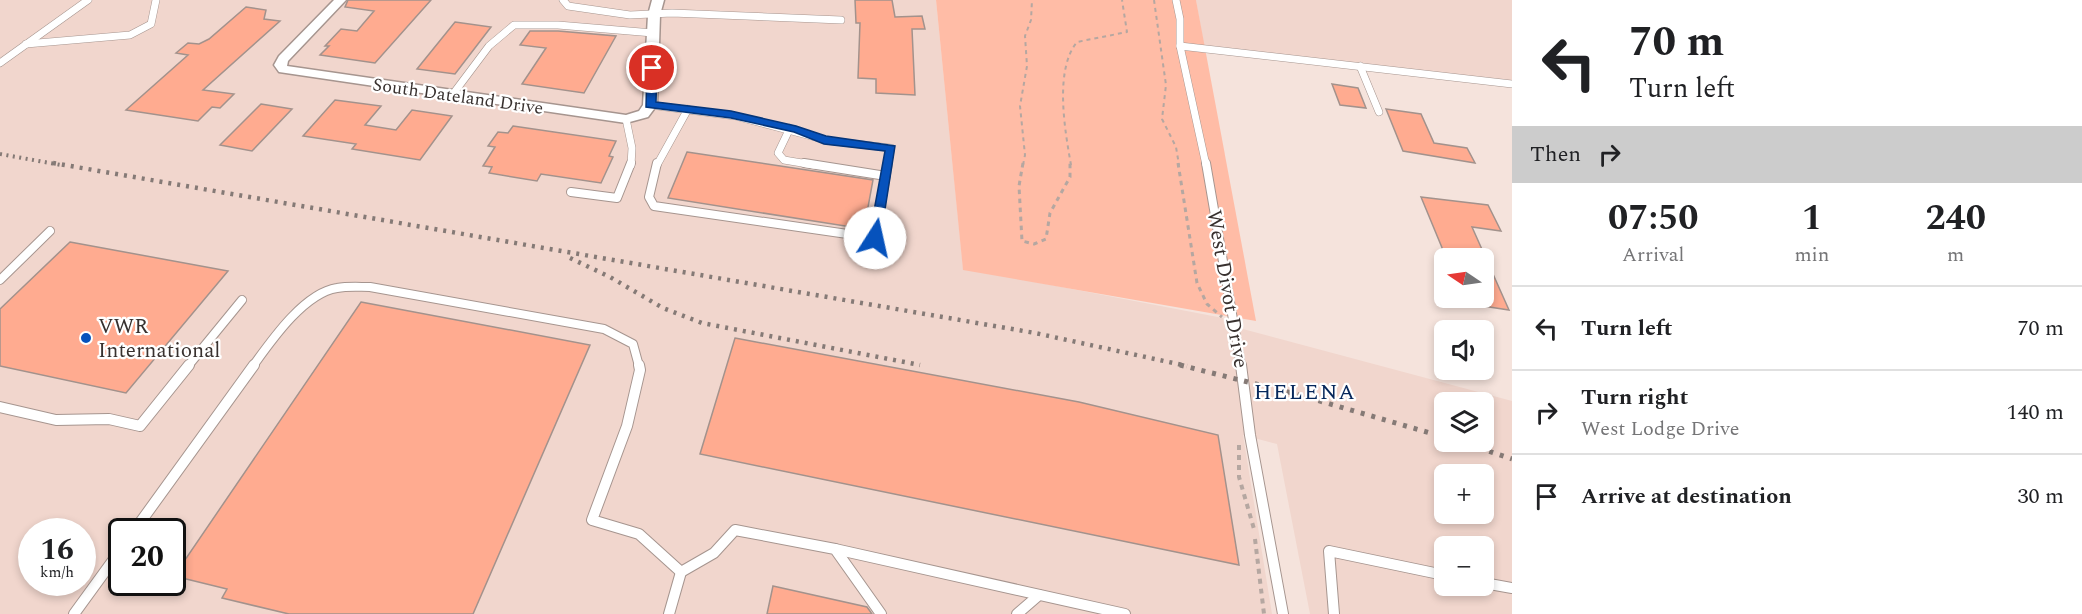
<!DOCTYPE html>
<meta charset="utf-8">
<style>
:root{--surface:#fff;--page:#f2f2f2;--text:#202124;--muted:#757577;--line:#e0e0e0}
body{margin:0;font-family:Spectral,serif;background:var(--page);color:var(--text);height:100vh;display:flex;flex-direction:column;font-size:22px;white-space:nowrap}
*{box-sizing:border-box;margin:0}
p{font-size:20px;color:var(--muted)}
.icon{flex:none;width:33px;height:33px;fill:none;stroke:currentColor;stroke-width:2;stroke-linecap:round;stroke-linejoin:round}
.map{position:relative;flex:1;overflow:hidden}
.sheet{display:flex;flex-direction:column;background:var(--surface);width:570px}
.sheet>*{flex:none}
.top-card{background:#fff;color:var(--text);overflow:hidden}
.needle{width:39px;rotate:283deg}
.buttons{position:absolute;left:1434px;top:248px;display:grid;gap:12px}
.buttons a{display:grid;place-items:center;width:60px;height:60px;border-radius:9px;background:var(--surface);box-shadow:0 3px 9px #0003;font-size:30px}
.speed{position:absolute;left:18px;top:518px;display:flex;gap:12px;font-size:30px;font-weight:700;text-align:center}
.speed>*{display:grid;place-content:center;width:78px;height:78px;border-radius:50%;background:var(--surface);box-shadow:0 3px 9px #0003;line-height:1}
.speed small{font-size:15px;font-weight:400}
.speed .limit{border:3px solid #111;border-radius:9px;background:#fff;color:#111}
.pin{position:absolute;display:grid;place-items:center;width:51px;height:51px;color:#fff;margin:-26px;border:3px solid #fff;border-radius:50%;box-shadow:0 2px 6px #0007}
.me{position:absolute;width:66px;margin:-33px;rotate:10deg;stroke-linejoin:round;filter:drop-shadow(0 0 4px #0008)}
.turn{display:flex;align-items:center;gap:21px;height:126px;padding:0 18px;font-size:27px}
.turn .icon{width:78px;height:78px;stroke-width:2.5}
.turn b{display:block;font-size:42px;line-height:51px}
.then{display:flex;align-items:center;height:57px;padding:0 18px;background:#0003;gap:12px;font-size:22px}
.eta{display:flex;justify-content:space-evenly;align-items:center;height:102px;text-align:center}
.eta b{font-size:36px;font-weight:700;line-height:42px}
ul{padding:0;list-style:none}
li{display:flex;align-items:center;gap:18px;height:84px;padding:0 18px;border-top:2px solid var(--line)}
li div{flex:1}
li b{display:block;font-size:22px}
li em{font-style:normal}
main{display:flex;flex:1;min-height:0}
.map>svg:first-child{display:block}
.built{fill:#f1d6cd;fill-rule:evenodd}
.green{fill:#ffbca6}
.building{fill:#ffab90;stroke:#a3928c;stroke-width:1.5}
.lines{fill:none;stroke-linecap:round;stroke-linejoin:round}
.service-far2-casing{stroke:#a6958f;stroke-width:8}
.service-far1-casing{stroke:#a6958f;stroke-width:10}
.service-casing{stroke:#a6958f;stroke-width:12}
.minor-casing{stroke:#a6958f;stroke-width:3}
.path-far2{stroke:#b5a7a1;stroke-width:2;stroke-dasharray:4 4;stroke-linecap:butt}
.path-far1{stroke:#b5a7a1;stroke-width:3;stroke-dasharray:4.5 4.5;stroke-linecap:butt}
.path{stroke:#b5a7a1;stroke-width:4;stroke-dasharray:5 5;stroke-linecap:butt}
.service-far2{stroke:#fff;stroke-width:7}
.service-far1{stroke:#fff;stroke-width:8}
.service{stroke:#fff;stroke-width:10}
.minor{fill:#fff;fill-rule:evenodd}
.rail-far2{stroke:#857a76;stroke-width:4;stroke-dasharray:2 4.5;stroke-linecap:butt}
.rail-far1{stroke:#857a76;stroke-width:4.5;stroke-dasharray:3 6;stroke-linecap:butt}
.rail{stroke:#857a76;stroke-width:5;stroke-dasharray:4 7;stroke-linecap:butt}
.route{fill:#0652bc;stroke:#04357a;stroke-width:1.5}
.poi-dot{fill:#0652bc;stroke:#fff;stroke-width:2}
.labels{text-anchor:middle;stroke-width:4.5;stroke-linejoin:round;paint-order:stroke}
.far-street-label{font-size:18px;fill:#38312f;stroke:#fff}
.street-label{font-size:21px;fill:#38312f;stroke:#fff}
.poi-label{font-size:21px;fill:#38312f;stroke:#fff;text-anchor:start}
.neighbourhood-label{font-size:22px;letter-spacing:1.5px;fill:#06275b;stroke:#fff}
</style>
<main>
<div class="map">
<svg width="1512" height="614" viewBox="0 0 1512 614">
<rect width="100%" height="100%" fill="#f5e3dc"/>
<!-- built -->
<g class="built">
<path d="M0 0H936L963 268 1223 318 1224 324 1512 401V614H1310L1277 444 1243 435 1272 614H0ZM1444 402H1484V441H1444ZM1444 474H1484V513H1444ZM32 531H82V582H32ZM122 531H172V582H122ZM1444 546H1484V585H1444Z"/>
<polygon points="1196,0 1512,0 1512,81 1204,46"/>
</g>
<!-- green -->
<polygon class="green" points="936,0 1196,0 1256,321 963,270"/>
<!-- building -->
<g class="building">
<polygon points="348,0 431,0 375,63 320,55 329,46 325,46 341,29 357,31 374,11 345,7"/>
<polygon points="855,0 892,0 895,17 922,16 925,29 912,29 915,95 876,93 876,79 858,78 860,23 856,23"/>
<polygon points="246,7 266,10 264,19 280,21 203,90 234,94 220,108 212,107 198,121 126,110 188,55 176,53 188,43 199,44 209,39"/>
<polygon points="455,22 491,27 455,74 417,69"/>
<polygon points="530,31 558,31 616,36 584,93 522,84 546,48 520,45"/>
<polygon points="1332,84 1358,88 1366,108 1340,105"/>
<polygon points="335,100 381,106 365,125 396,130 412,110 452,116 420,160 352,149 356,144 303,136"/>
<polygon points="261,104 292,109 252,151 220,145"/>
<polygon points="1386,109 1421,114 1434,143 1467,148 1475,163 1403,151"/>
<polygon points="513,126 616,141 609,156 613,157 601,183 541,174 537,181 489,173 492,167 483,166 495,147 488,146 498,132 508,133"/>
<polygon points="687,152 873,180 864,229 668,198"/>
<polygon points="1421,197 1488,205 1501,231 1472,227 1509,310 1470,304 1470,297 1491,297 1484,281 1484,256 1443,250"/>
<polygon points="70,242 228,271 126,393 0,366 0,309"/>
<polygon points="361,302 590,345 473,614 289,614 222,598 227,589 174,576"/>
<polygon points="735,338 1079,402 1218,435 1239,565 700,454"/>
<polygon points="773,586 867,607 872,614 767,614"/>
</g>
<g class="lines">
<!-- service-far2 casing -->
<g class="service-far2-casing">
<g id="service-far2">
<polyline points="563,0 568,6 630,15 672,13 841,20"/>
<polyline points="1176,0 1180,19 1180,46 1206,165"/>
<polyline points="26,44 130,35 151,24 156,0"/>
<polyline points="1180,46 1512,84"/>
<polyline points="0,63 88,0"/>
<polyline points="1360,66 1379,112"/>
<polyline points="453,94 489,46 514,25 558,25 653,33"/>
<polyline points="650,105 735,116 830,141 891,148 888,165"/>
<polyline points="626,119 632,148 631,165"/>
<polyline points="790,128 778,153 784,160 814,165"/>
<polyline points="657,165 688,109"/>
</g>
</g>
<!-- service-far1 casing -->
<g class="service-far1-casing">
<g id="service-far1">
<polyline points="657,163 649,197 654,206 875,238 888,163"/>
<polyline points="804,163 886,176"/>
<polyline points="1206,163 1241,366"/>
<polyline points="571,192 617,198 631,163"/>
<polyline points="0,280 50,231"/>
<polyline points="188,366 242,300"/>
<path d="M253 366C271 341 304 293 337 288 348 286 359 287 370 287L604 329 633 344 639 366"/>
</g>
</g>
<!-- service casing -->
<g class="service-casing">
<g id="service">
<polyline points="639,365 640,370 627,426 592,520 639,534 681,572 714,553 735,530 835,549 881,614"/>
<polyline points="1241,365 1250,435 1283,614"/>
<polyline points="0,407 56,420 109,419 140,426 189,365"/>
<polyline points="134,531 254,365"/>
<polyline points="835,549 1125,614"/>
<polyline points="1484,583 1512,588"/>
<polyline points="74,614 122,548"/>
<polyline points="669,614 681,572"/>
<polyline points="1017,614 1039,595"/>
<polyline points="1334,614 1329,551 1444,575"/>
</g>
</g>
<!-- minor casing -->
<g class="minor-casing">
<polygon id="minor" points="334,0 346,0 288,61 287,66 626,115 639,111 643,105 648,15 652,0 664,0 660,15 657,105 648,117 626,123 279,72 274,65 279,56"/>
</g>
<!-- path-far2 -->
<g class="path-far2">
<polyline points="1154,0 1166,85 1162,119 1176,147 1179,165"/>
<polyline points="1023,165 1025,155 1020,106 1027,66 1025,36 1031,20 1032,0"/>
<path d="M1071 165C1065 131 1054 70 1077 42L1127 32 1122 0"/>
</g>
<!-- path-far1 -->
<g class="path-far1">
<polyline points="1023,163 1019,186 1022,241 1034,244 1046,239 1050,213 1070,177 1070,163"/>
<polyline points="1178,163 1197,283 1207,304 1222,317"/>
</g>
<!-- path -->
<g class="path">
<polyline points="1239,445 1239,477 1254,529"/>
<polyline points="1255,539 1264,614"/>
</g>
<!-- service-far2 -->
<use href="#service-far2" class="service-far2"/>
<!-- service-far1 -->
<use href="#service-far1" class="service-far1"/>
<!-- service -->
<use href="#service" class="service"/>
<!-- minor -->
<use href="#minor" class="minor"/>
<!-- rail-far2 -->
<polyline class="rail-far2" points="0,154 61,165"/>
<!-- rail-far1 -->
<g class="rail-far1">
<polyline points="53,163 1035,333 1187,366"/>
<polyline points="570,258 610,277 663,308 702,323 920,365"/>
</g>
<!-- rail -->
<g class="rail">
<polyline points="1180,365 1292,393 1444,437"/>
<polyline points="1458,441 1512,459"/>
</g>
</g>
<!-- route -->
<polygon class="route" points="652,65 657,68 656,102 731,111 796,126 826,136 895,146 880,241 871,241 869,238 885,151 824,144 794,132 731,118 646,107 647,68"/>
<!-- markers -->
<circle class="poi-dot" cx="86" cy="338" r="6"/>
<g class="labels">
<!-- far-street labels -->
<g class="far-street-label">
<text transform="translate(458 96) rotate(8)" y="6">South Dateland Drive</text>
</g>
<!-- street labels -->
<g class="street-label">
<text transform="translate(1228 289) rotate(80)" y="7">West Divot Drive</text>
</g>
<!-- poi labels -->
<g class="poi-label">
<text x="98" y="333">VWR<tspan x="98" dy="24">International</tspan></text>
</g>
<!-- neighbourhood labels -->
<g class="neighbourhood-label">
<text x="1305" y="399">HELENA</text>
</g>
</g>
</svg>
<div class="buttons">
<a><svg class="needle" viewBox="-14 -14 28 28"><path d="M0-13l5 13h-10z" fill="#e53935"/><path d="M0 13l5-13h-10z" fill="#757577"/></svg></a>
<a><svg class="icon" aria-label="sound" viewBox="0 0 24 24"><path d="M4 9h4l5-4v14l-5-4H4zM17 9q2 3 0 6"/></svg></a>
<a><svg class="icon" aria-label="layers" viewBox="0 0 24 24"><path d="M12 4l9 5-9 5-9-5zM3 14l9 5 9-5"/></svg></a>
<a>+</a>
<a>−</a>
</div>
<div class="speed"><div>16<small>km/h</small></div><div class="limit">20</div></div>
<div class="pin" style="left:652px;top:68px;background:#d93025"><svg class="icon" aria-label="arrive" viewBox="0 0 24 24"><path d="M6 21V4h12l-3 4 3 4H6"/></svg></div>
<svg class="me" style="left:875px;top:238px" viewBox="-20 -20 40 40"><circle r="19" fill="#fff"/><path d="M0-13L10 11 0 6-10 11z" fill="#0652bc"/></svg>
</div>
<section class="sheet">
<div class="top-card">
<div class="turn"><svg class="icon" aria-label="left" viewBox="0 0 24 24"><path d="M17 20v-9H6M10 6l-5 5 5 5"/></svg><div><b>70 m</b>Turn left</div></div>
<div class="then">Then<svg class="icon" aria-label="right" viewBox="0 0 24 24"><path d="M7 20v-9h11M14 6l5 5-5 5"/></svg></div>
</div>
<div class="eta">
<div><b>07:50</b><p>Arrival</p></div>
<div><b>1</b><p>min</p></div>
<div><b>240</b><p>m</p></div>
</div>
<ul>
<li><svg class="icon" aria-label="left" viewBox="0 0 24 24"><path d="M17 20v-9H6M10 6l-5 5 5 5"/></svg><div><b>Turn left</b></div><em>70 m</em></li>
<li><svg class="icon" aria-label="right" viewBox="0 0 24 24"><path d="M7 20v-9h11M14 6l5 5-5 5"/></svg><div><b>Turn right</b><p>West Lodge Drive</p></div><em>140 m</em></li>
<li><svg class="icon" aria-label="arrive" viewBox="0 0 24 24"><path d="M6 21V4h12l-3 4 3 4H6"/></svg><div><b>Arrive at destination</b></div><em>30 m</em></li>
</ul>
</section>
</main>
